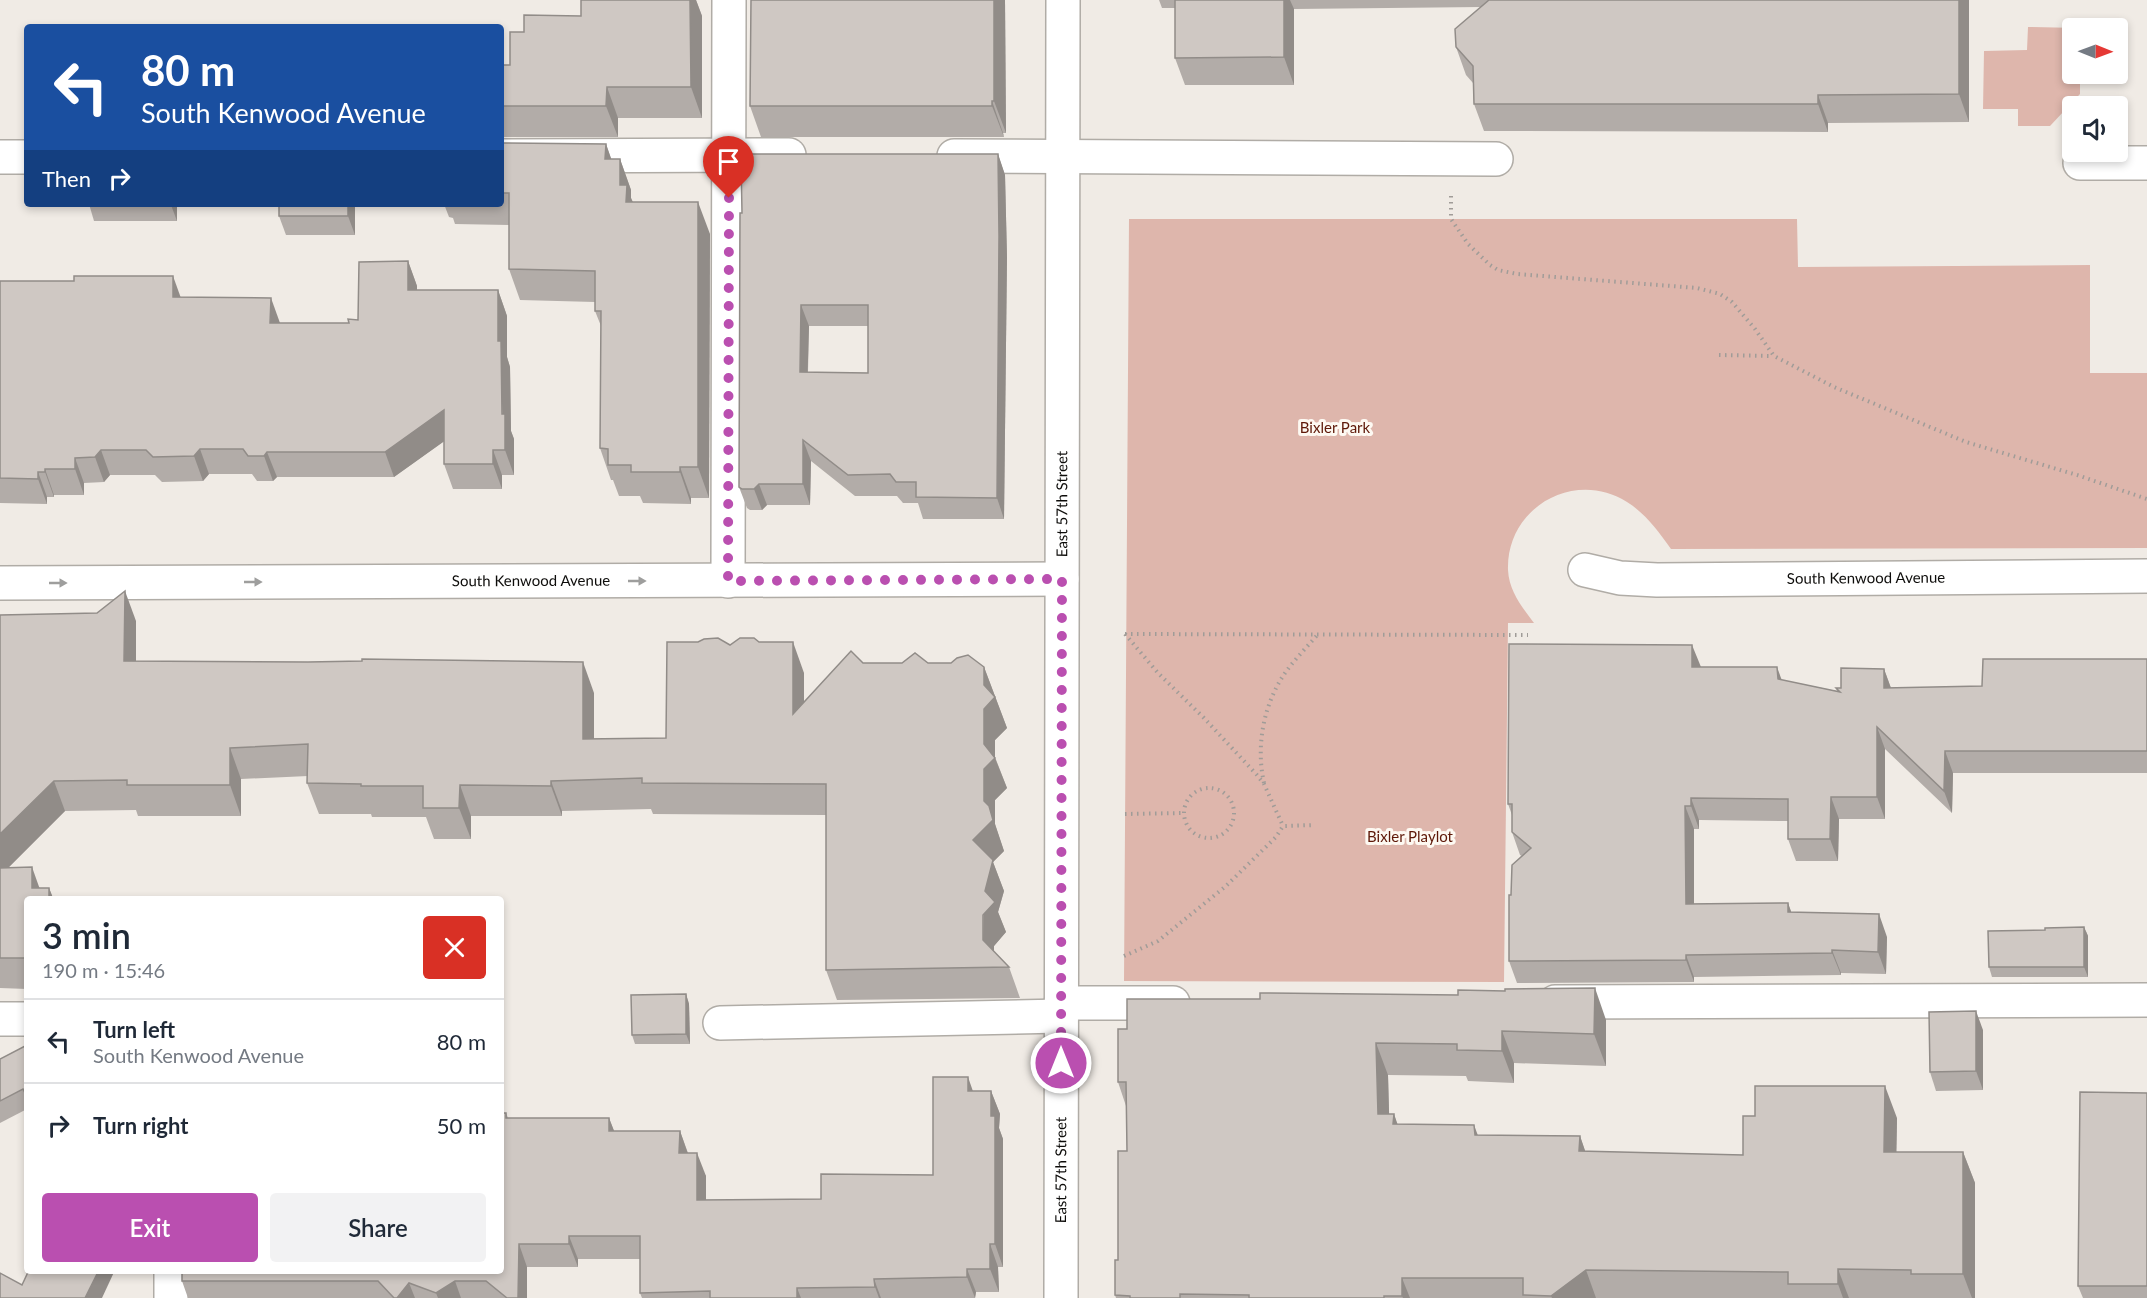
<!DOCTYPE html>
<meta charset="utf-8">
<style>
:root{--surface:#fff;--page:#f2f2f3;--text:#1f2937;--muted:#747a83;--line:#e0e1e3;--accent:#ba4fb0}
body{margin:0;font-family:Lato,sans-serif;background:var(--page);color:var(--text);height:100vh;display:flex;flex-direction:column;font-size:22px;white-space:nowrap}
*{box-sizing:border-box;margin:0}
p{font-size:20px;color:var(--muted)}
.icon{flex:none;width:33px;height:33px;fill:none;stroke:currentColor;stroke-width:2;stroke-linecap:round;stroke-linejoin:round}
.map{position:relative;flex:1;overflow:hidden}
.panel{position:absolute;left:24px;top:896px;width:480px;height:378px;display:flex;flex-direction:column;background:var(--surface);border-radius:6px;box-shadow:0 3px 9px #0003}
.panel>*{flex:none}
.guide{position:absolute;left:24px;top:24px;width:480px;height:183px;border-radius:6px;box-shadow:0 3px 9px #0003;background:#1a4fa0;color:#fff;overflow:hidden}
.needle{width:39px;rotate:91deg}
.controls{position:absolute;left:2062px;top:18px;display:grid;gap:12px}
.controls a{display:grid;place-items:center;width:66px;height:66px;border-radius:6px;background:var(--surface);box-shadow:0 3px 9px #0003;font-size:30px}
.pin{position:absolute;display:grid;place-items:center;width:51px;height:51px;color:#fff;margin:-62px -26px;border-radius:50% 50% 50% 0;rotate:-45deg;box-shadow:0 0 6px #0007}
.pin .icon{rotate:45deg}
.me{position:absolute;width:66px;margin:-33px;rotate:0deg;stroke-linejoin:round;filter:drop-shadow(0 0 4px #0008)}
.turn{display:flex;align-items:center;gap:21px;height:126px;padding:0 18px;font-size:27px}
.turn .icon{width:78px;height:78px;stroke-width:2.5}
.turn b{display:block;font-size:42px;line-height:51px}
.then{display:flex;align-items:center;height:57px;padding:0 18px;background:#0003;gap:12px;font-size:22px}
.round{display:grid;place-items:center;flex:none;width:63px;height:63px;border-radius:6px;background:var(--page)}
.overview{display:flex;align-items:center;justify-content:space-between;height:102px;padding:0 18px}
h1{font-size:36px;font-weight:600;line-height:45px}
.cta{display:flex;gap:12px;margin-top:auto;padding:12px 18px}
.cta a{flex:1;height:69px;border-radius:6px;background:var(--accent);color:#fff;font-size:24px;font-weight:600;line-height:69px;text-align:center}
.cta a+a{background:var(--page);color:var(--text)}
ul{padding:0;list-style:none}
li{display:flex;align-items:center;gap:18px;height:84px;padding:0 18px;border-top:2px solid var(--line)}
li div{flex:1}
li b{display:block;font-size:22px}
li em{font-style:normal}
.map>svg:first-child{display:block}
.green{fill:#deb6ac}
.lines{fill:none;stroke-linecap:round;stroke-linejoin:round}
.minor-casing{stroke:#b0aca6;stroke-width:36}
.path{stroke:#a09c98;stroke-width:4;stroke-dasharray:1.5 4.5;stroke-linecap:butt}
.minor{stroke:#fff;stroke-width:33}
.wall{fill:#b2aca8;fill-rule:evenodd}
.shaded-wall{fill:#918c88}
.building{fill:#cfc8c3;stroke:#918c88;stroke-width:1.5;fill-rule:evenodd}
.oneway{fill:#9e9e9d}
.route{stroke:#ba4fb0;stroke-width:10;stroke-dasharray:0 18}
.labels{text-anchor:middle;stroke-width:6;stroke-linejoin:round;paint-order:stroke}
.park-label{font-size:15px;fill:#5e1808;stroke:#fdf9f2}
.street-label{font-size:15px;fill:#0d0c0a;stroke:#fdf9f2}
</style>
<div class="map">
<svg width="2147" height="1298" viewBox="0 0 2147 1298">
<rect width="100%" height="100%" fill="#f0ebe5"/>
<!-- green -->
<g class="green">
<polygon points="2028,27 2079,28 2073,28 2073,74 2080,74 2080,94 2050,126 2018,126 2018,109 1983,109 1984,51 2027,50"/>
<path d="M1129 219H1797L1798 267 2090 265V373H2147V548L1671 549C1658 531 1646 514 1627 502 1575 469 1506 507 1508 570 1509 591 1522 607 1534 623H1508L1504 982 1124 981Z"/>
</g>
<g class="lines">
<!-- minor casing -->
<g class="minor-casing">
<g id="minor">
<polyline points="501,156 789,155"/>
<polyline points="954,156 1496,159"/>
<polyline points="0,157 27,157"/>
<polyline points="2080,163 2147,163"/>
<path id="s1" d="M1585 570 1620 578 1657 580 2147 576"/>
<polyline points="728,581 729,0"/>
<path id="s2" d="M0 583 1062 579"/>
<polyline points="1555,1002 2147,1000"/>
<polyline points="1061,1003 1173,1003"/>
<polyline points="0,1019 27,1019"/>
<polyline points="720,1023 1061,1016"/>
<polyline points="171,1298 171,1270"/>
<path id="s3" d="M1061 1298 1063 0"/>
</g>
</g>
<!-- path -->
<g class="path">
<polyline points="1451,196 1451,219 1468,244 1490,265 1498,270 1517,274 1697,288 1720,294 1732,302 1755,329 1774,356 1834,387 1966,442 2077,475 2147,499"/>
<polyline points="1719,355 1773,356"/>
<polyline points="1125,634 1528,635"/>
<polyline points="1125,634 1158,673 1204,718 1257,775 1264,784 1283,826"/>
<path d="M1264 783C1256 747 1263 707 1283 676 1293 661 1307 647 1319 633"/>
<circle cx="1209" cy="813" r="25"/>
<polyline points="1125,814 1184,813"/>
<polyline points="1124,956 1158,941 1226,886 1276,837 1283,826 1315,825"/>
</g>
<!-- minor -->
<use href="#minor" class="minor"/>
</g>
<!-- wall -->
<g class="wall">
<polygon points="581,0 696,0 702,16 702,118 618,118 618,137 501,137 501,65 510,65 524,32 581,16"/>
<polygon points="751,0 1005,0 1006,133 1003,133 1004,137 761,137 750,106"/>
<polygon points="1159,0 1969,0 1969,122 1828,123 1828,132 1484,131 1474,104 1473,83 1466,75 1456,47 1481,7 1294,9 1294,85 1185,85 1175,58 1175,8 1162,8"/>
<polygon points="501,143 606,144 611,159 620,159 631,190 631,198 633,202 710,234 709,498 691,498 691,504 643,503 640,496 619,496 613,480 611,480 600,448 601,326 595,311 595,302 520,300 509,269 509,225 455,224 453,218 449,217 444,204 501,204"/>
<path d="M998 154 1005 175 1007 257 1004 519H923L918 503H903L897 496H855L811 461 810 505H767L762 510H750L747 508 739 487 740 213ZM809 326H868V373L808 372Z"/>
<polygon points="89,204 177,204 177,221 94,221"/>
<polygon points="355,204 355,235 286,235 279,216"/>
<polygon points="408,261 417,286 417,290 498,290 507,316 507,357 510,367 511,431 514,439 514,475 502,475 502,489 453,489 444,464 444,441 394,477 277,477 273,481 257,481 252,474 209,474 203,481 162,482 155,475 110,475 104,482 84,483 84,495 54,495 54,497 47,497 47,504 0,503 0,281 181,297 280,323 349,323 358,320"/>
<polygon points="0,615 136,621 136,661 594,693 594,739 666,738 730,645 759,642 804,673 804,702 863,663 928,663 984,667 1007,728 995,740 995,757 1007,788 995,800 995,824 1004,851 993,862 1004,891 998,912 1006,932 994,946 994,952 1009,967 1020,998 837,1000 826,970 826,815 653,814 651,809 562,811 562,816 471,816 471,839 434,839 426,817 372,817 371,814 319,814 307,783 308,776 241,779 241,816 138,816 136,810 65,811 9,867 40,888 49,888 53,898 27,898 27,989 0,988"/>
<polygon points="2147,659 2147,773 1953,773 1952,813 1885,749 1885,819 1839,819 1838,861 1796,861 1788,839 1788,821 1699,820 1699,829 1694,829 1694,904 1788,903 1791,912 1887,937 1886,974 1841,973 1841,975 1694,977 1694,982 1517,983 1509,961 1511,895 1522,856 1520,855 1512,832 1512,815 1508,804 1701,667 1782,680 1837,691 1836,688 1841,688 1884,669 1891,688 1982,686"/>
<polygon points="2084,927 2088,936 2088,977 1992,977 1989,967 2045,930"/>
<polygon points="686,994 689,1004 690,1044 635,1044 632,1035"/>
<polygon points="1458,995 1606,1020 1606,1066 1514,1063 1514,1083 1468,1081 1466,1076 1388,1075 1389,1114 1394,1114 1397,1124 1478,1135 1580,1136 1585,1151 1743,1155 1897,1118 1896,1152 1963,1152 1975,1183 1975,1298 1116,1298 1115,1295 1127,1151 1126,1106 1118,1082 1127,1029 1260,999"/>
<polygon points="1983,1030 1983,1090 1936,1091 1930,1072"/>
<polygon points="27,1045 27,1109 0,1123 0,1059"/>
<polygon points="973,1091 991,1091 1000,1114 999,1128 1003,1139 1003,1267 998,1267 999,1292 976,1292 975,1298 642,1298 640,1293 640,1259 578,1259 578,1267 527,1267 527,1298 188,1298 182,1281 501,1270 506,1113 508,1118 609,1118 614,1131 680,1131 688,1153 706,1176 706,1200 821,1199 933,1175"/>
<polygon points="2147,1093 2147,1298 2083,1298 2078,1286"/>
</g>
<!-- shaded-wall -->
<g class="shaded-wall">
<polygon points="690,0 696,0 702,16 702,118 691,87"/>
<polygon points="994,0 1005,0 1006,133 994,101"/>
<polygon points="1284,0 1290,0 1294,9 1294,85 1284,57"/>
<polygon points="1959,0 1969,0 1969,122 1959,94"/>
<polygon points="607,87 618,118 618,137 606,106"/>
<polygon points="1818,95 1828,123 1828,132 1818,104"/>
<polygon points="992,101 1003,133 1004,137 992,106"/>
<polygon points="606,144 617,175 605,159"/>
<polygon points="998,154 1005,175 1007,257 1004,519 997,498"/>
<polygon points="620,159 631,190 631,198 638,216 638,233 620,185"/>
<polygon points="698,202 710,234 709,498 698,467"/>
<polygon points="171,204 177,204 177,221 171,205"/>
<polygon points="348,204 355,204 355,235 348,216"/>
<polygon points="408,261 417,286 417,315 408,290"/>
<polygon points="173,276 182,301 173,297"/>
<polygon points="498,290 507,316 507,357 510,367 511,431 514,439 514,475 505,450 498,341"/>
<polygon points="271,298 280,323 270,323"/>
<polygon points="801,305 809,326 807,393 800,372"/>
<polygon points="444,410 453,435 394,477 385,452"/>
<polygon points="803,440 811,461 810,505 803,484"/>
<polygon points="200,449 209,474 203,481 194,456"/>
<polygon points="101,450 110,475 104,482 95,457"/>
<polygon points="493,450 502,475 502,489 493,464"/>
<polygon points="267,452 277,477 273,481 264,456"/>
<polygon points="75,458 84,483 84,495 75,469"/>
<polygon points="680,467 691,498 691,504 680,472"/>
<polygon points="45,469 54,495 54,497 45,472"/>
<polygon points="38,472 47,497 47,504 38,479"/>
<polygon points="759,484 767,505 762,510 754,489"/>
<polygon points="125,591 136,621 136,692 124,661"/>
<polygon points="793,642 804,673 804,745 793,714"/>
<polygon points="1692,645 1701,667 1692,667"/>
<polygon points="583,662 594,693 594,769 583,739"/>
<polygon points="984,667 1007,728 995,740 995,758 1007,788 995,800 995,824 1004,851 993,862 1004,891 998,912 1006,932 994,946 994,968 983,940 985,891 973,840 984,744"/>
<polygon points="1777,667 1785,689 1778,679"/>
<polygon points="1884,669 1892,691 1884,688"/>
<polygon points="1877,727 1885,749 1885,819 1877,797"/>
<polygon points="230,748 241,779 241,816 230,785"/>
<polygon points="1945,751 1953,773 1952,813 1944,791"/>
<polygon points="54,781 65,811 0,876 0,834"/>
<polygon points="551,781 562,811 562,816 551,786"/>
<polygon points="460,785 471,816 471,839 459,808"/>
<polygon points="1831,797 1839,819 1838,861 1830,839"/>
<polygon points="1691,798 1699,820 1699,829 1691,806"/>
<polygon points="1685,806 1694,829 1694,926 1686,904"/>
<polygon points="32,867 43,898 32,888"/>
<polygon points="49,888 53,898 49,898"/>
<polygon points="1788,903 1796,925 1788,912"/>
<polygon points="1879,914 1887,937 1886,974 1878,952"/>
<polygon points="2084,927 2088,936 2088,977 2084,967"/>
<polygon points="1832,950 1841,973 1841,975 1832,953"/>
<polygon points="1686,955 1694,977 1694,982 1686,960"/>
<polygon points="1595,988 1606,1020 1606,1066 1594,1034"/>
<polygon points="686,994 689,1004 690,1044 686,1034"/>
<polygon points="1976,1011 1983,1030 1983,1090 1976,1071"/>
<polygon points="1502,1031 1514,1063 1514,1083 1502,1051"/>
<polygon points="1376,1043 1388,1075 1390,1146 1378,1114"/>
<polygon points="968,1077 976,1100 968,1091"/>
<polygon points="1885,1086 1897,1118 1896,1184 1884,1152"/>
<polygon points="991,1091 1000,1114 999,1128 1003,1139 1003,1267 995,1244 991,1116"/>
<polygon points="1394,1114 1405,1146 1393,1124"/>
<polygon points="609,1118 618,1141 609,1131"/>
<polygon points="1474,1125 1486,1157 1475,1135"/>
<polygon points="680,1131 688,1154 679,1153"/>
<polygon points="1580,1136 1591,1168 1579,1151"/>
<polygon points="1963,1152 1975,1183 1975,1298 1972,1298 1963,1274"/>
<polygon points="697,1153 706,1176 706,1223 697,1200"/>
<polygon points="569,1236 578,1259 578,1267 569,1244"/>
<polygon points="519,1244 527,1267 527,1298 518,1298"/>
<polygon points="990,1244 998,1267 999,1292 990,1269"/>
<polygon points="967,1269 976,1292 975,1298 967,1277"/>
<polygon points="1838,1269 1849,1298 1843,1298 1838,1284"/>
<polygon points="99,1270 115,1270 102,1298 85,1298"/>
<polygon points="1586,1270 1596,1298 1552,1298 1551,1296"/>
<polygon points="1402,1278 1410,1298 1403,1298 1402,1296"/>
<polygon points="874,1279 881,1298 879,1298 875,1287"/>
<polygon points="455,1281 461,1298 438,1298 436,1293"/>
<polygon points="409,1283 415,1298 397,1298"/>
<polygon points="797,1288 801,1298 797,1298"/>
</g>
<!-- building -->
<g class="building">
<polygon points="581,0 690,0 691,87 607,87 606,106 501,106 501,65 510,65 510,32 524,32 524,15 581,16"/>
<polygon points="751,0 994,0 994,101 992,101 992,106 750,106"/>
<polygon points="1175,0 1284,0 1284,57 1175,58"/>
<polygon points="1489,0 1959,0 1959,94 1818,95 1818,104 1474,104 1473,66 1456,47 1455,29"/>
<polygon points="501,143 606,144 605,159 620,159 620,185 627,185 626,202 698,202 698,467 680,467 680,472 631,472 631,465 608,465 608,449 600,448 601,311 595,311 595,271 509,269 509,193 501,193"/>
<path d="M744 154H998L999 236 997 498 916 497V482H896L890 474 848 475 803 440V484H759L754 489H742L739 487 740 213H742L741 160H744ZM801 305H868V373L800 372Z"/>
<rect x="89" y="204" width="82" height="1"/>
<rect x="279" y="204" width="69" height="12"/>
<polygon points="408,261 408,290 498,290 498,341 501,341 502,414 505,414 505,450 493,450 493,464 444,464 444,410 385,452 267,452 264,456 248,456 243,449 200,449 194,456 153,457 146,450 101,450 95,457 75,458 75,469 45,469 45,472 38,472 38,479 0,478 0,281 74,281 74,276 173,276 173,297 271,298 270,323 349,323 348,319 358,320 359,262"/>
<polygon points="125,591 124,661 308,662 362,661 362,659 583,662 583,739 666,738 667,642 698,642 704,639 718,638 730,645 740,638 754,638 759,642 793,642 793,714 851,651 863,663 902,663 915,653 928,663 951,663 957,658 968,655 984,667 984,685 995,697 984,709 984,744 995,758 984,769 984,801 989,806 993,820 973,840 993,860 985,891 995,902 983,915 983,940 1009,967 826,970 826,784 642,783 642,778 551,781 551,786 460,785 459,808 423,808 423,786 361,786 361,784 307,783 308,744 230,748 230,785 127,785 127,780 54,781 0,834 0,615 97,613"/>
<polygon points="1509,644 1692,645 1692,667 1777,667 1778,679 1840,692 1836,688 1841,688 1841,668 1884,669 1884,688 1982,686 1983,659 2147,659 2147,751 1945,751 1944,791 1877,727 1877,797 1831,797 1830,839 1788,839 1788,799 1691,798 1691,806 1685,806 1686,904 1788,903 1788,912 1879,914 1878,952 1832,950 1832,953 1686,955 1686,960 1509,961 1509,895 1511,895 1512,865 1531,848 1512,832 1512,804 1508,804"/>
<polygon points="32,867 32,888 49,888 49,898 27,898 27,958 0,958 0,868"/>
<polygon points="2084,927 2084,967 1989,967 1988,931 2045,930 2045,928"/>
<polygon points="1595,988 1594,1034 1502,1031 1502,1051 1457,1050 1457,1044 1376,1043 1378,1114 1394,1114 1393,1124 1474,1125 1475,1135 1580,1136 1579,1151 1743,1155 1743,1116 1755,1116 1755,1086 1885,1086 1884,1152 1963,1152 1963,1274 1911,1274 1911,1270 1838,1269 1838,1284 1788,1284 1788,1272 1586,1270 1551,1296 1523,1295 1523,1278 1402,1278 1402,1296 1384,1296 1384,1298 1249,1298 1249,1295 1180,1294 1180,1298 1130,1298 1130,1296 1115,1295 1115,1260 1118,1260 1118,1151 1127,1151 1126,1082 1118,1082 1118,1029 1127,1029 1127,999 1260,999 1260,993 1458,995 1458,990 1505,991 1505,989"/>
<polygon points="686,994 686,1034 632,1035 631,995"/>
<polygon points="1976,1011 1976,1071 1930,1072 1929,1012"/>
<polygon points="27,1045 27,1097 23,1089 0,1101 0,1059"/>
<polygon points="933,1077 968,1077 968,1091 991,1091 991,1116 995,1116 995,1244 990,1244 990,1269 967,1269 967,1277 874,1279 875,1287 797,1288 797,1298 710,1298 710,1291 640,1293 640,1236 569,1236 569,1244 519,1244 518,1298 507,1298 486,1281 455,1281 436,1293 409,1283 397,1298 394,1298 378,1281 182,1281 182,1270 501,1270 501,1113 506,1113 506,1118 609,1118 609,1131 680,1131 679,1153 697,1153 697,1200 821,1199 821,1174 933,1175"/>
<polygon points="2080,1092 2147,1093 2147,1286 2078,1286"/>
<polygon points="29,1270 99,1270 85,1298 0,1298 0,1273 22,1285"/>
</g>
<!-- one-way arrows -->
<defs><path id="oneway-solid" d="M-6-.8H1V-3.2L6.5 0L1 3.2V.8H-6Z" transform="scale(1.5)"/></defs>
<g class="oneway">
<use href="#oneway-solid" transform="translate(637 581)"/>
<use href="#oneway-solid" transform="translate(253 582)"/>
<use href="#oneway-solid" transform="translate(58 583)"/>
</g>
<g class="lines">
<!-- route -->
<polyline class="route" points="729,198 728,581 1062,579 1061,1063"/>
</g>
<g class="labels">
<!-- park labels -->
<g class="park-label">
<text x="1335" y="433">Bixler Park</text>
<text x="1410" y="842">Bixler Playlot</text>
</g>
<!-- street labels -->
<g class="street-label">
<text dy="5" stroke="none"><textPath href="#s3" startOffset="794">East 57th Street</textPath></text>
<text dy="5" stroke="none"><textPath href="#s1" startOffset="282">South Kenwood Avenue</textPath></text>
<text dy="5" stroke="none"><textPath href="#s2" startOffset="531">South Kenwood Avenue</textPath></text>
<text dy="5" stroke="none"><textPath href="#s3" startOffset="128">East 57th Street</textPath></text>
</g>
</g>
</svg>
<div class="controls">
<a><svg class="needle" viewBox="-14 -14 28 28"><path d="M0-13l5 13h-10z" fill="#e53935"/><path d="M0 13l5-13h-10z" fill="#747a83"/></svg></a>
<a><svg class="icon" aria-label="sound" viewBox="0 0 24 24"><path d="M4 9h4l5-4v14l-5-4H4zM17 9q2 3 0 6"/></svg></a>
</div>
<div class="pin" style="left:729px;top:198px;background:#d93025"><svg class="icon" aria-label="arrive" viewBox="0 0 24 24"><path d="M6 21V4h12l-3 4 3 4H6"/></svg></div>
<svg class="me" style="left:1061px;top:1063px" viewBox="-20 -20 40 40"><circle r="17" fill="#ba4fb0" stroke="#fff" stroke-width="3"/><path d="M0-11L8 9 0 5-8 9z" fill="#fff"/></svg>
<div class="guide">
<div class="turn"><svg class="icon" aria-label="left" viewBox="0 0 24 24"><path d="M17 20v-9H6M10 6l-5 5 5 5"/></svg><div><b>80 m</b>South Kenwood Avenue</div></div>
<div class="then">Then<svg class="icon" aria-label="right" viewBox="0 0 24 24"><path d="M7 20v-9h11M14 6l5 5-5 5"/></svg></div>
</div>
<section class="panel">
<div class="overview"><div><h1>3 min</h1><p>190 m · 15:46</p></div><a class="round" style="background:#d93025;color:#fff"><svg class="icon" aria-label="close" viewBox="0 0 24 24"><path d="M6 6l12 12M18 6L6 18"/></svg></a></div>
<ul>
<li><svg class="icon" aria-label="left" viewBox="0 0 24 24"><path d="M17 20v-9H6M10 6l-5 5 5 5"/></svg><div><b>Turn left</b><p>South Kenwood Avenue</p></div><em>80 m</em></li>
<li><svg class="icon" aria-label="right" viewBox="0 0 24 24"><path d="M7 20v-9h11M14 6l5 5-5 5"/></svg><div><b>Turn right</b></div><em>50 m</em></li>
</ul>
<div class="cta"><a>Exit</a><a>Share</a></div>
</section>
</div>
